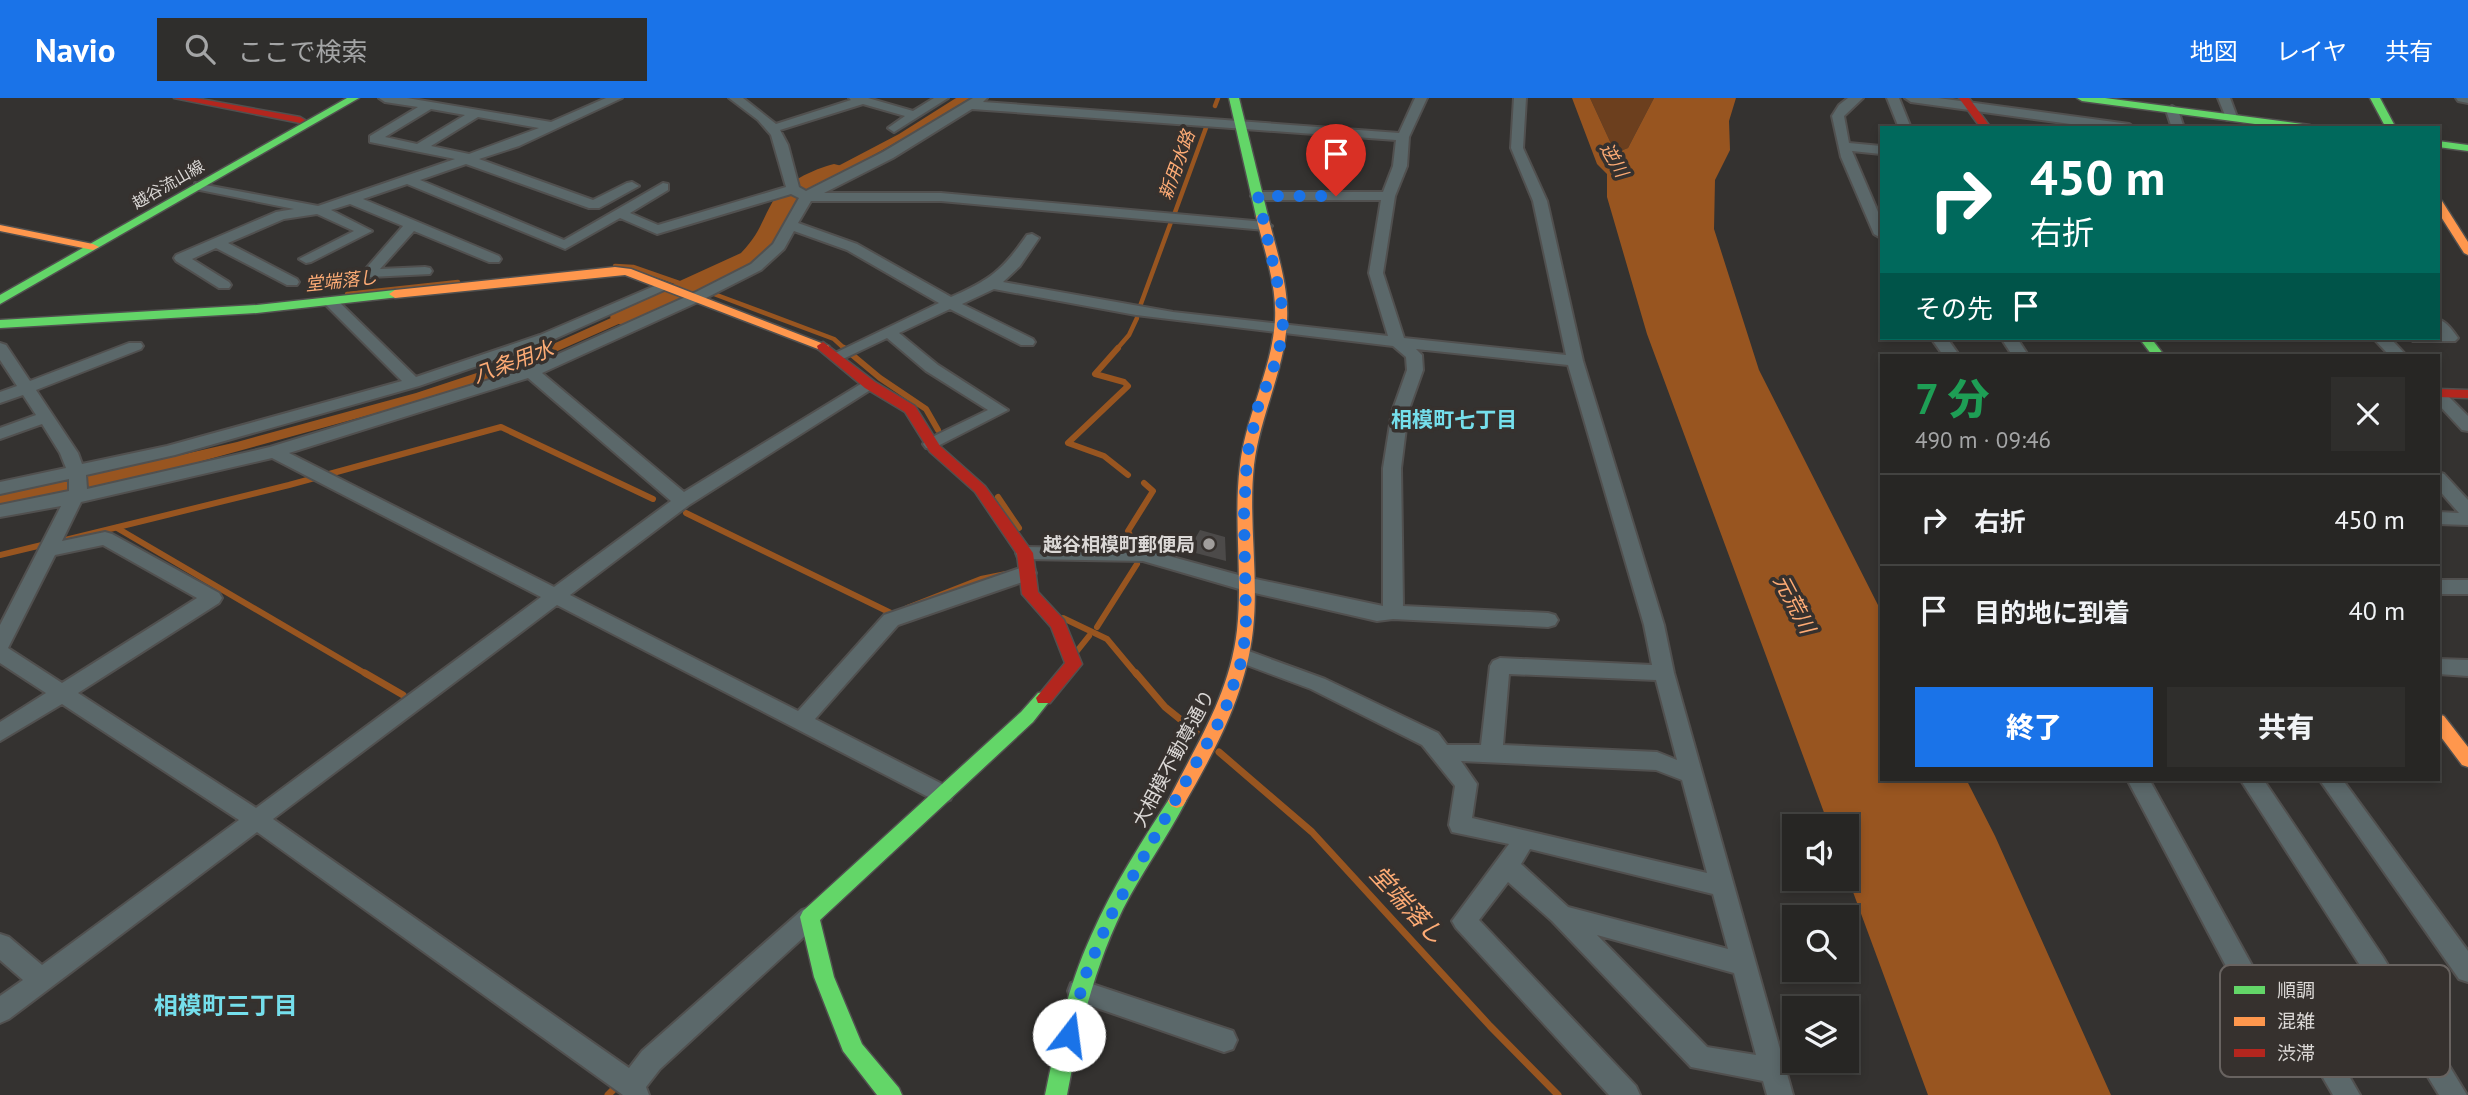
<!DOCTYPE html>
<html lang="ja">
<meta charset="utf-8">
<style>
:root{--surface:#272624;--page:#2f2e2c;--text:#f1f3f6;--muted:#a4a5a6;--line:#434341;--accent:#1a73e8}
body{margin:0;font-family:"PT Sans","Noto Sans JP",sans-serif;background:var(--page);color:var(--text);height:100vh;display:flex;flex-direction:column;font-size:26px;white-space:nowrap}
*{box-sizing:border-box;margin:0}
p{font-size:23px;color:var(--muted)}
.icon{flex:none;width:38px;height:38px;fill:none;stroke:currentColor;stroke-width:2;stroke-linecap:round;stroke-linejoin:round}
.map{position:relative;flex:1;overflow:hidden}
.sheet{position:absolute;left:1880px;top:256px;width:560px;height:427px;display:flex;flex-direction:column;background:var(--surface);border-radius:0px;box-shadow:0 4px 10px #0003,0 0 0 2px var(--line)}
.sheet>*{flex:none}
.hud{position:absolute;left:1880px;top:28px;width:560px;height:214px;border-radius:0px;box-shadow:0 4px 10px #0003,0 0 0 2px var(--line);background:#00695c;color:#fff;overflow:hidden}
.tools{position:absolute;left:1782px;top:716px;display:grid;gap:14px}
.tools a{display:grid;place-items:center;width:77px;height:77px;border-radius:0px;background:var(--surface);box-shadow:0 4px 10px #0003,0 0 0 2px var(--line);font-size:35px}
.pin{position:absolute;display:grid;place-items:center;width:60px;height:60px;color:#fff;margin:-72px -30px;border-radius:50% 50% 50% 0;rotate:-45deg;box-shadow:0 0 7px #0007}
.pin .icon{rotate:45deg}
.me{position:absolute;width:77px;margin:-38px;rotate:15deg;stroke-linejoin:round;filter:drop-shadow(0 0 5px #0008)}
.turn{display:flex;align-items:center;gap:24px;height:147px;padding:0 35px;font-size:32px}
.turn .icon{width:91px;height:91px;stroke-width:2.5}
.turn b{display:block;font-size:49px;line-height:60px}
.then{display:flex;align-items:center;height:66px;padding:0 35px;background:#0003;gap:14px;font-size:26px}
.round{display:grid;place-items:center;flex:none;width:74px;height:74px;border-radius:0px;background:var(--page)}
.headline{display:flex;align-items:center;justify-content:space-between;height:119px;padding:0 35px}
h1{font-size:42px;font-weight:800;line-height:52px;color:#1e9e55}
.button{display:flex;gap:14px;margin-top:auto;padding:14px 35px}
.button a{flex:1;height:80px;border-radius:0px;background:var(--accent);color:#fff;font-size:28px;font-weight:800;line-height:80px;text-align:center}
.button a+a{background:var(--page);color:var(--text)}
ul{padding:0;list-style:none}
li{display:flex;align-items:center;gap:21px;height:91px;padding:0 35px;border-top:2px solid var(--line)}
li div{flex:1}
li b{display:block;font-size:26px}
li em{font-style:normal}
header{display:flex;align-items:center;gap:42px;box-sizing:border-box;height:98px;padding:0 35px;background:var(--accent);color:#fff}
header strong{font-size:33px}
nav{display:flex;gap:38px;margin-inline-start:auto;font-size:24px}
.search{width:490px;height:63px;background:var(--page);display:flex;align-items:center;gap:18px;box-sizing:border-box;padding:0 24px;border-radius:0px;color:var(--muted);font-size:26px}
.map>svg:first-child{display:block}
.green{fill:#6c3f1e}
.water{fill:#985520}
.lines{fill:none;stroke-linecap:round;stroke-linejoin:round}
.stream-far2{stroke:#985520;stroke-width:4.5}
.stream-far1{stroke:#985520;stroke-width:6}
.stream{stroke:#985520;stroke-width:7}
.river{fill:#985520;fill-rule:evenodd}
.building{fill:#4c4a49}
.street-casing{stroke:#51504f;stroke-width:4}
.fast-casing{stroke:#51504f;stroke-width:3}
.slow-casing{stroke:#51504f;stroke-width:3}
.jam-casing{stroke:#51504f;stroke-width:3}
.street{fill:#5b686a;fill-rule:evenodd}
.fast{fill:#63d668;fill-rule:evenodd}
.slow{fill:#ff974d;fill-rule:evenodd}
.jam{fill:#b3261e;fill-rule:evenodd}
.route{stroke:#1a73e8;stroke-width:12;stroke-dasharray:0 21.6}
.poi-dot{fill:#a19e9c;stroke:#36312e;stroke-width:2.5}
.labels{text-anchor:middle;stroke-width:7;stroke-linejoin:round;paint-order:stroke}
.far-street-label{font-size:16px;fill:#dbd8d6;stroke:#36312e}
.far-water-label{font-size:18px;font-style:italic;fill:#fdab75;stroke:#36312e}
.poi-label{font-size:19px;font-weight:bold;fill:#dbd8d6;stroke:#36312e;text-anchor:end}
.street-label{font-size:19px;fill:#dbd8d6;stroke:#36312e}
.water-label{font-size:21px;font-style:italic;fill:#fdab75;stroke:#36312e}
.neighbourhood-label{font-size:21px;font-weight:bold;fill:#75dfec;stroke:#36312e}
.near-water-label{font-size:24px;font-style:italic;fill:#fdab75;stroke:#36312e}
.near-neighbourhood-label{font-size:24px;font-weight:bold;fill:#75dfec;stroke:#36312e}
.key{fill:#36312e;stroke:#686360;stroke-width:2}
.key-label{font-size:19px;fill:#dbd8d6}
</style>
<header>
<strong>Navio</strong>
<div class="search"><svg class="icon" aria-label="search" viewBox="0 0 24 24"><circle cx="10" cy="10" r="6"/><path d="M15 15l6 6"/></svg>ここで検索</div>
<nav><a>地図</a><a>レイヤ</a><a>共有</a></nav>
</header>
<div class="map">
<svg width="2468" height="997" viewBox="0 0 2468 997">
<rect width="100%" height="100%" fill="#343230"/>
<!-- green -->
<polygon class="green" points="1590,0 1654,0 1628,50 1618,54 1613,50"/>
<!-- water -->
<g class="water">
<path d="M956 0H970C916 33 863 66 805 91L800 88 899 36Z"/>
<polygon points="1572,0 1590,0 1613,50 1618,54 1628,50 1654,0 1736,0 1729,23 1730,52 1715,82 1714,131 1759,272 1881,513 1881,681 1966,681 1995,738 2111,997 1928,997 1846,775 1846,728 1829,728 1647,236 1607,99 1607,76 1597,66"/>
<path d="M786 98 794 101 788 109 792 114 772 150 744 171 706 190 691 185C747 163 759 152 786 98Z"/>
<polygon points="662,197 673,202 510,274 453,294 162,374 90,388 93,377 237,344 416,295 522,260"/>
<polygon points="63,380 63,393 0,407 0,395"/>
</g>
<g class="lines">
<!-- stream-far2 -->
<g class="stream-far2">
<polyline points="1215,8 1218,0"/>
<polyline points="1174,117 1207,27"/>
<polyline points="615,168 633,169 679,185"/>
<polyline points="347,196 458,184"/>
<polyline points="714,196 834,241 846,252"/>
<polyline points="1139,211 1171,124"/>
<polyline points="1116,252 1129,237 1137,220"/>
</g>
<!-- stream-far1 -->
<g class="stream-far1">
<polyline points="844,250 880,280 926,311 938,332"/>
<polyline points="1118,250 1095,276 1124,284 1128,288 1068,345 1104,358 1128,377"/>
<polyline points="998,399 1019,430"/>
<polyline points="686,415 895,517"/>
<polyline points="117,430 368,577"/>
<polyline points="57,444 289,387 501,329 653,401"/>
<polyline points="1137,451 1128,433 1153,393 1144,385"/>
<polyline points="0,457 46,446"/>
<polyline points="907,510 981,481 1006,476"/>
<polyline points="1063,520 1107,541 1137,577"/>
<polyline points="1097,529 1137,466"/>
<polyline points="1077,553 1089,538"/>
</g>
<!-- stream -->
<g class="stream">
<polyline points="365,575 403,597"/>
<polyline points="1136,575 1165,609 1196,634"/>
<polyline points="1219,654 1312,734 1490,928 1558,997"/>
<polyline points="608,997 616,989"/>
</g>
<!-- river -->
<g class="river">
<path d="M834 66 842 68 846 73 842 78 808 96 796 106 781 142 759 167 634 225 624 227 614 225 610 219 614 213 741 155C760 135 760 126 773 103 783 85 814 71 834 66Z"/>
<polygon points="137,361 148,364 153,371 148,378 0,412 0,390"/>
</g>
</g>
<!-- building -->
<polygon class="building" points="1200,432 1225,439 1226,463 1188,453"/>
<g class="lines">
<!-- street casing -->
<g class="street-casing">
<g id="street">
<path d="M379 0H407L551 24 606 0H622L519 48 479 61 593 102 627 85 632 84 639 88 599 110H589L466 66 420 82 564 142 663 85 668 86V92L630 115 658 127 786 89 771 37 758 22 729 0H743L776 26 851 2 849 0H868L913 13 934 0H948L894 34 888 30 905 18 863 6 780 32 788 47 799 89 806 93 883 54 973 0H987L983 4 1399 35 1415 0H1427L1409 39 1407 68 1395 98 1383 175 1404 240 1566 257 1533 103 1511 50 1514 0H1526L1523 50 1547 103 1583 263 1664 527 1674 575 1793 997H1767L1763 983 1691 969 1552 823 1508 784 1479 822 1636 988 1640 997H1609L1456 830 1452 823 1509 746 1452 734 1449 727 1455 688 1422 647 1311 591 1236 563 1233 558 1236 553 1243 551 1325 581 1438 635 1447 647H1481L1490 568 1493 563 1500 560 1652 567 1644 527 1568 267 1416 251 1422 257 1423 272 1408 314 1401 370 1403 508 1548 515 1555 517 1558 522 1555 527 1548 529 1393 521 1377 523 1246 493 1143 463 1025 461 1018 460 1016 455 1018 450 1025 449 1143 451 1246 479 1383 508V370L1392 314 1407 272 1406 259 1393 248 1136 217 994 191 962 206 1033 241 1035 244 1033 247H1021L950 211 899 235 938 267 1008 312 932 351 926 350 923 346 926 342 988 312 926 273 887 240 845 260H833L831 257 939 205 847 152 794 133 784 151 761 172 700 203 542 275 684 394 864 284 870 282 878 287 689 407 570 497 798 613 884 517 1020 470H1034L1036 475 1034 480 898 527 815 621 950 690 953 696 950 702 942 705 934 702 557 507 273 721 629 970 642 953 802 812 810 809 818 812 822 819 818 826 660 971 646 989 649 997H623L257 734 9 921 0 925V898L23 882 0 862V836L9 839 42 867 239 722 62 606 0 643V624L46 595 0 565V527L61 408 0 419V407L69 393V381L0 396V384L66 370 60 355 42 326 0 341V330L36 317 23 297 0 305V294L17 288 0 262V245L6 247 30 283 129 245H141L143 248 141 251 36 292 78 355 82 366 167 348 402 283 322 203 325 200H335L416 279 540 237 659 186H669L671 189 550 243 419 288 175 357 86 377 87 391 270 349 525 271 690 197 751 166 773 146 799 100 791 96 657 136 620 120 565 151 407 86 363 101 499 158 501 161 499 164H489L414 133 380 171 425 169 430 170 432 173 430 176 370 179 363 174 403 128 350 106 331 112 372 133 311 164 306 165 299 161 354 133 317 116 284 121 228 145 297 181 299 184 297 187H287L216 150 192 161 229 184 231 187 229 190H219L176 163 174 160 176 157 276 114 294 111 195 91V85L318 108 455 61 370 44V38L418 9 385 4ZM431 11 465 17 417 46 385 39ZM972 11 1396 42 1393 68 1383 94H1258L1251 98 1258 102H1381L1369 175 1388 238 1173 214 1003 184 1020 168 1039 140 1032 136 1027 137C1003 172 990 182 951 199L857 146 798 125 811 103H941L1265 132 1272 128 1265 124 941 95H824L893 60ZM478 19 539 30 469 56 431 48ZM528 280 671 403 554 489 289 355ZM272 360 541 499 256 710 78 595 219 505 222 500 219 495 112 436 105 434 62 443 81 404ZM103 447 197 500 62 585 8 550 55 457ZM1509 576 1656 582 1677 662 1657 654 1503 647ZM1461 663 1656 672 1682 682 1707 775 1472 720 1477 686ZM1530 751 1713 796 1728 851 1568 809 1521 766ZM1597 837 1734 875 1756 957 1707 949Z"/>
<polygon points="1848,0 1863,0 1844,18 1849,45 1881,48 1881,56 1852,53 1881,121 1881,140 1874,136 1841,59 1832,18 1839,7"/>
<polygon points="1887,0 1899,0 1911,30 1899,30"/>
<polygon points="1905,0 1938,0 2129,26 2135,30 2100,30 1911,4"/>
<polygon points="2218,0 2230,0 2237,19 2235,22 2227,22"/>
<polygon points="2456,0 2468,0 2468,5 2458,3"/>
<polygon points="2172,8 2178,12 2184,30 2172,30 2166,12"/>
<path d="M2438 221C2447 224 2453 233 2458 240L2455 243H2413L2410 240H2438Z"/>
<polygon points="1931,240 1947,240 1959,257 1943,257"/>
<polygon points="2001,240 2017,240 2028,257 2012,257"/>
<polygon points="2373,240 2390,240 2406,257 2389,257"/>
<polygon points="2438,292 2444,294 2468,318 2468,333 2462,332 2438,306"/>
<polygon points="2438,374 2444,376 2468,402 2468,427 2438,426 2438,414 2459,415 2438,391"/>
<rect x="2438" y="482" width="30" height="14"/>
<polygon points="2438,561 2468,562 2468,578 2438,576"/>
<polygon points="2127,681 2149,681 2254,871 2294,882 2360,997 2333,997 2277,900 2255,895 2236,887"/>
<polygon points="2240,681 2263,681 2383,859 2467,997 2439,997 2365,875"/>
<polygon points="2319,681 2342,681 2468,853 2468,884 2459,881"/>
<polygon points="1080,882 1233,933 1237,942 1233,951 1224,954 1071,901 1068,893 1071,885"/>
</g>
</g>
<!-- fast casing -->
<g class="fast-casing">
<g id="fast">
<polygon points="347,0 359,0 0,206 0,197"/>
<polygon points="1229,0 1239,0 1268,118 1266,120 1256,118"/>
<polygon points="2077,0 2105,0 2310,27 2315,30 2285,30 2082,3"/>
<polygon points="2370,0 2380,0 2396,30 2386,30"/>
<polygon points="2438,43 2468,47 2468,53 2438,49"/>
<polygon points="395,192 401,196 399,199 257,215 0,230 0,222 257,207"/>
<polygon points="2139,240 2151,240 2164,257 2152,257"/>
<polygon points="1044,594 1050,595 1052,600 1033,624 820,822 834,879 862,946 899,990 902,997 877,997 843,953 814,879 800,819 803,813 1021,614 1038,595"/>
<path d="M1177 696 1183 698 1186 703C1167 740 1142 774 1123 811 1094 870 1079 933 1067 997H1045C1056 943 1068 888 1091 838 1113 788 1142 743 1171 698Z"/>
</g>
</g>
<!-- slow casing -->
<g class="slow-casing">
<g id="slow">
<polygon points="2438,102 2442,103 2468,144 2468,157 2464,155 2438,114"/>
<path d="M1262 115 1268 118C1276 152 1289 187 1287 222 1285 272 1260 317 1254 367 1248 422 1259 477 1253 532 1246 596 1215 653 1183 708L1177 710 1171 708 1168 703C1196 647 1230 596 1237 532 1243 477 1233 422 1240 367 1246 317 1272 272 1275 222 1277 187 1264 152 1256 118Z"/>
<polygon points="0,127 93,146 99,149 93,152 0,133"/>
<polygon points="615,169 631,171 829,248 828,251 818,251 625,177 395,200 389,196 395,192"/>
<polygon points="2438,616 2444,618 2468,649 2468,669 2462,667 2438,635"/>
</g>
</g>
<!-- jam casing -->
<g class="jam-casing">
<g id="jam">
<polygon points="174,0 195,0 300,19 305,22 300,25"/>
<polygon points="1959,0 1969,0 1991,30 1981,30"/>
<polygon points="823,244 875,284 915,308 940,348 985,388 1033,455 1038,494 1064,522 1082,566 1050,605 1038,605 1036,600 1065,565 1051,529 1022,496 1017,456 975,394 930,354 905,314 865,290 818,251 817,248"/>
<polygon points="2438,291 2468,292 2468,300 2438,299"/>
</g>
</g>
<!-- street -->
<use href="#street" class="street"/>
<!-- fast -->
<use href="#fast" class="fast"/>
<!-- slow -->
<use href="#slow" class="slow"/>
<!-- jam -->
<use href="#jam" class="jam"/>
</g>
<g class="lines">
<!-- route -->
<polyline class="route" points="1069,937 1085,878 1110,819 1224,615 1243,558 1246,522 1244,416 1247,358 1258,309 1278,258 1283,230 1281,201 1258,98 1336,98"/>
</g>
<!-- markers -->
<circle class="poi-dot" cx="1209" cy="446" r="7"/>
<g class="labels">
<!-- far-street labels -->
<g class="far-street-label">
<text transform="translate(168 86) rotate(-30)" y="6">越谷流山線</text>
</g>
<!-- far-water labels -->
<g class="far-water-label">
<text transform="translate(1614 62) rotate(60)" y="6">逆川</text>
<text transform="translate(1177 67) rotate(-70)" y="6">新用水路</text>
<text transform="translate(341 183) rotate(-6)" y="6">堂端落し</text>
</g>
<!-- poi labels -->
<g class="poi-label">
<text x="1195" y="453">越谷相模町郵便局</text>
</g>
<!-- street labels -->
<g class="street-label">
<text transform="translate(1173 660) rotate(-62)" y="7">大相模不動尊通り</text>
</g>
<!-- water labels -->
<g class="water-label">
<text transform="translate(513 264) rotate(-20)" y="7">八条用水</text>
<text transform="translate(1794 506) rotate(62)" y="7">元荒川</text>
</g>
<!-- neighbourhood labels -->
<g class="neighbourhood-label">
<text x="1454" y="329">相模町七丁目</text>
</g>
<!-- near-water labels -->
<g class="near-water-label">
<text transform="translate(1407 807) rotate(47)" y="8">堂端落し</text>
</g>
<!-- near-neighbourhood labels -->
<g class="near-neighbourhood-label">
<text x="226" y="916">相模町三丁目</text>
</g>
</g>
<!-- legend -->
<rect x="2220" y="867" width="230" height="112" rx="10" class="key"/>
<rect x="2234" y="888" width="31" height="8" fill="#63d668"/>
<rect x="2234" y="919" width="31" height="9" fill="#ff974d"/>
<rect x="2234" y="951" width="31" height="8" fill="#b3261e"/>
<g class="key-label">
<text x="2277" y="899">順調</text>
<text x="2277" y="930">混雑</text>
<text x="2277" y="962">渋滞</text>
</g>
</svg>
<div class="tools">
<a><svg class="icon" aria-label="sound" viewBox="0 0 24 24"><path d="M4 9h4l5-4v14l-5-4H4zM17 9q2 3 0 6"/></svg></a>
<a><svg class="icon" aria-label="search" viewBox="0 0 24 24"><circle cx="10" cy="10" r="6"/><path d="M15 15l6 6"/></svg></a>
<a><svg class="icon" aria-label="layers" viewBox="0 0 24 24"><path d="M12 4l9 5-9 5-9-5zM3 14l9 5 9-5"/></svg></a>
</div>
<div class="pin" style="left:1336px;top:98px;background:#d93025"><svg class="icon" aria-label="arrive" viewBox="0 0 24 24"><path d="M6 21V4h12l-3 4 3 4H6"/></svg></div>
<svg class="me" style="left:1069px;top:937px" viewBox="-20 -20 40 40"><circle r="19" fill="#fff"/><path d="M0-13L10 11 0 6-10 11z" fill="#1a73e8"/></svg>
<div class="hud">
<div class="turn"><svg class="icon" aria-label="right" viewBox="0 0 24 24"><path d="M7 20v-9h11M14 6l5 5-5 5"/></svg><div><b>450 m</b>右折</div></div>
<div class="then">その先<svg class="icon" aria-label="arrive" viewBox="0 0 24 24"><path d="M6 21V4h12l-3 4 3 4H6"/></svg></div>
</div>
<section class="sheet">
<div class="headline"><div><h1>7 分</h1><p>490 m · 09:46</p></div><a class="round"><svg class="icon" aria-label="close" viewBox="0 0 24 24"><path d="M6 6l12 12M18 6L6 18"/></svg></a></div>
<ul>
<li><svg class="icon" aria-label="right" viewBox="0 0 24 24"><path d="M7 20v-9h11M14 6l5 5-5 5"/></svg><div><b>右折</b></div><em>450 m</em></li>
<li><svg class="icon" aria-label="arrive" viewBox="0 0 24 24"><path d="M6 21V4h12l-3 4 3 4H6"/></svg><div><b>目的地に到着</b></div><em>40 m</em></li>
</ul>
<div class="button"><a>終了</a><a>共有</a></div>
</section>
</div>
